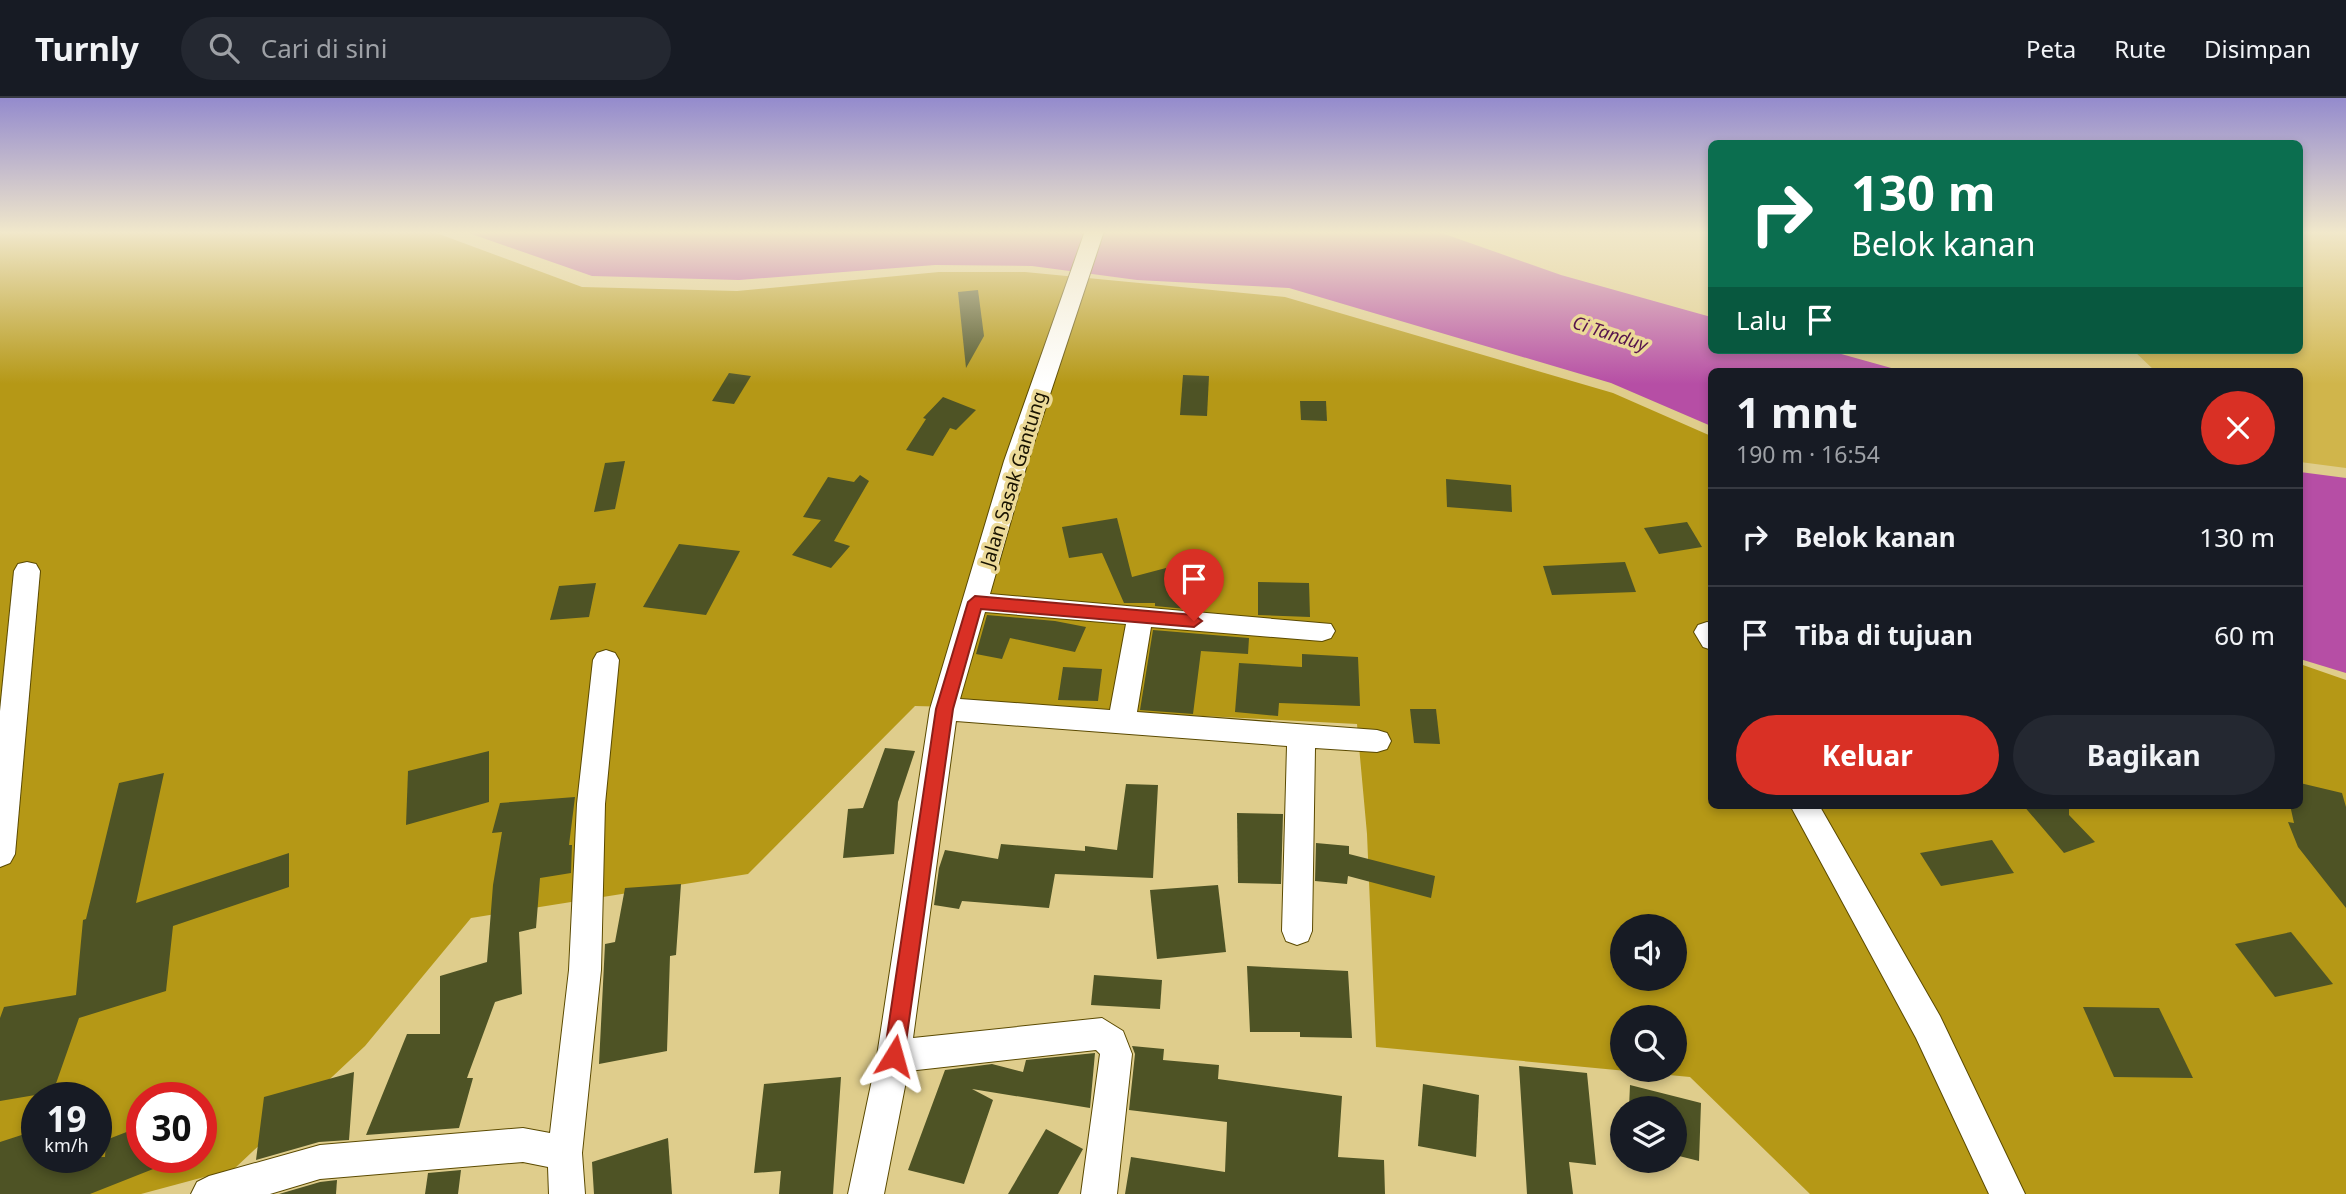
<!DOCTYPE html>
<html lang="id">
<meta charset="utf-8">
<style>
:root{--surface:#171b24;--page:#242831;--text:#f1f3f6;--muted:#9ea1a6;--line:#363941;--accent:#d93025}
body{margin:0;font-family:"Noto Sans",sans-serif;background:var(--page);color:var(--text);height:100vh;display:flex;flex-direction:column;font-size:26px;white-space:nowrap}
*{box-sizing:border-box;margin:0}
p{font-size:23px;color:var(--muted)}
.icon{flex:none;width:38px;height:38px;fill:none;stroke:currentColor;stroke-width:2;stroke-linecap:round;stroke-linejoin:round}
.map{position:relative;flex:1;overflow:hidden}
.panel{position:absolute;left:1708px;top:270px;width:595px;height:441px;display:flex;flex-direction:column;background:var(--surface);border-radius:10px;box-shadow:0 4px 10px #0003}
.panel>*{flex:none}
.hud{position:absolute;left:1708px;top:42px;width:595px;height:214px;border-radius:10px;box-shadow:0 4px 10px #0003;background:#0b6e4f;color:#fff;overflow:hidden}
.tools{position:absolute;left:1610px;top:816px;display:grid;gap:14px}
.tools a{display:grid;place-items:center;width:77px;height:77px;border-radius:50%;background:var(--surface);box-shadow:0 4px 10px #0003;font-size:35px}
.speed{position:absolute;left:21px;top:984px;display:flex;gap:14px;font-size:35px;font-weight:700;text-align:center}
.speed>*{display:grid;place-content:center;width:91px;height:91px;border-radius:50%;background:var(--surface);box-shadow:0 4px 10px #0003;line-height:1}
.speed small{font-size:18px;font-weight:400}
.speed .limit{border:10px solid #d22;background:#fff;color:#111}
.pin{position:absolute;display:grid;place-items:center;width:60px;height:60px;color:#fff;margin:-72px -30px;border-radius:50% 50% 50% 0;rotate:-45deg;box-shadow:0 0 7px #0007}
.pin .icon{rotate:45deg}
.me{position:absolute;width:77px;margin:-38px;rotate:8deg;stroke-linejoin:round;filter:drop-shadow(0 0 5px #0008)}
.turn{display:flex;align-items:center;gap:24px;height:147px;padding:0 28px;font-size:32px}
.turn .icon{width:91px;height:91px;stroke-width:2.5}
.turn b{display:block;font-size:49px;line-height:60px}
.then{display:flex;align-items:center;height:66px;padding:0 28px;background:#0003;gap:14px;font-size:26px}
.round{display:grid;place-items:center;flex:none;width:74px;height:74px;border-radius:37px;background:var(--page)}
.headline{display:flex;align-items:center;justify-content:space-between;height:119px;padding:0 28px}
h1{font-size:42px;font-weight:700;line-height:52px}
.action{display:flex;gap:14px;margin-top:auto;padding:14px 28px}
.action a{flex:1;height:80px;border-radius:42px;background:var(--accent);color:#fff;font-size:28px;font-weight:700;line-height:80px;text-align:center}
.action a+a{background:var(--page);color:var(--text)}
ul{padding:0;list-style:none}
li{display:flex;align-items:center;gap:21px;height:98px;padding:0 28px;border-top:2px solid var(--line)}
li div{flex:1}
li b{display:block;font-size:26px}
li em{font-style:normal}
header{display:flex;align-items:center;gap:42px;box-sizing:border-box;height:98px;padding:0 35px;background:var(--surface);border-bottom:2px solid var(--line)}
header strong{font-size:33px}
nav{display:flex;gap:38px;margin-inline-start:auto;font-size:24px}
.search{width:490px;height:63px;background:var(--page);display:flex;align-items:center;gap:18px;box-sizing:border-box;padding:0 24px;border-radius:38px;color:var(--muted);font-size:26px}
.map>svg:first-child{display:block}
.green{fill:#d0b54b}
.forest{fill:#b59816;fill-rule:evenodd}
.water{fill:#b64ea5}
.building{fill:#4e5325}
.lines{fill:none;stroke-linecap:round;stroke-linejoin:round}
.street-casing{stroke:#5b4a00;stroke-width:2}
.street{fill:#fff;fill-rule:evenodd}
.route{fill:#d93025;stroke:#8d1f18;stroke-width:2}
.labels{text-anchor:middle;stroke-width:7;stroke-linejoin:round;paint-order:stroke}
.far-water-label{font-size:18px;font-style:italic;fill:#56134c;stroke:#ecda98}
.street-label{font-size:19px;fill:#191300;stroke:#ecda98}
</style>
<header>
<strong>Turnly</strong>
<div class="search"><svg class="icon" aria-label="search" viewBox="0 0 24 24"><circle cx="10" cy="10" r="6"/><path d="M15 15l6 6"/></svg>Cari di sini</div>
<nav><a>Peta</a><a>Rute</a><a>Disimpan</a></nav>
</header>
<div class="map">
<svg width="2346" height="1096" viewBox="0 0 2346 1096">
<rect width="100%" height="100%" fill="#dfcd8c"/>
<!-- green -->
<polygon class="green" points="2300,133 2346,133 2346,370 2300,364 2300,273 2155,273 2133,252 2300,252"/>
<!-- forest -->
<path class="forest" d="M0 133H431L582 189 737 193 939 174H1025L1285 199 1613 295 1711 338 1712 707H2300V566L2346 582V1096H1810L1690 979 1376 949 1367 736 1357 626 1105 613 915 608 748 776 471 820 365 948 234 1071 141 1096H0ZM1622 828H1675V880H1622ZM1622 919H1675V971H1622ZM37 999H96V1059H37ZM142 999H201V1059H142Z"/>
<!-- water -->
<g class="water">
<polygon points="463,133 1436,133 1561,177 1711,219 1712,252 1827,252 1902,273 1712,273 1711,328 1611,285 1289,190 1137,182 1032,168 935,167 739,182 592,178"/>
<polygon points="2300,374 2346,380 2346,575 2300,561"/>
</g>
<!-- building -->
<g class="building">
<polygon points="978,192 984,238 966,270 958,194"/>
<polygon points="729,275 751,278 734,306 712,303"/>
<polygon points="1183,277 1209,278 1207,318 1180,317"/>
<polygon points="943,299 976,312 956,332 950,330 933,358 906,352 926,321 923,320"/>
<polygon points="1300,303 1326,303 1327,323 1301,322"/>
<polygon points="625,363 615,411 594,414 605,365"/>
<polygon points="860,377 869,383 834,443 850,448 831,470 792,457 821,422 803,419 828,379 854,384"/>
<polygon points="1446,381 1511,387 1512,414 1447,409"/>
<polygon points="1117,420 1132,479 1166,470 1186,511 1155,508 1155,505 1124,505 1102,455 1069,460 1062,429"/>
<polygon points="1687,424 1702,449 1659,456 1644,430"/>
<polygon points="679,446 740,453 706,517 643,509"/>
<polygon points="1625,464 1636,494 1552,497 1543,468"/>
<polygon points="1258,484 1309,485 1310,519 1258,517"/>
<polygon points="596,485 589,519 550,522 559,488"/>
<polygon points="987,517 1055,523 1086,529 1075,554 1010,540 1002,561 976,556"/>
<polygon points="1153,532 1249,540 1248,556 1201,553 1193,616 1140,612"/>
<polygon points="1302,556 1358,559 1360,608 1279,605 1278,618 1235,614 1239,565 1302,569"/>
<polygon points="1063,569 1102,571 1098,603 1058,602"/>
<polygon points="1410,611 1436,611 1440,646 1414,645"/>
<polygon points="885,650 915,653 898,704 894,756 843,760 848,711 863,710"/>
<polygon points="489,653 489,704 406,727 408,673"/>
<polygon points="164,675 136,805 289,755 289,789 173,828 166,893 79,920 53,994 0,1003 0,920 4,909 76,897 83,822 86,821 119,685"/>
<polygon points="2300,685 2342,695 2346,709 2346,810 2298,749 2288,724 2294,725 2290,707 2300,707"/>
<polygon points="1126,686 1158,687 1153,780 1055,776 1049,810 962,803 959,811 934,807 939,770 945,752 998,761 1001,746 1085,753 1085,748 1117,752"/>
<polygon points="575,699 569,747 572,747 571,775 540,780 536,830 519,834 522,896 495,904 467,980 473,980 459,1030 366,1037 407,936 440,936 440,878 487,864 493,787 502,734 492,735 500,705"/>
<polygon points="2023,707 2069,707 2069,717 2095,744 2064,755"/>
<polygon points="1237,715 1283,716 1281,786 1238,785"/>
<polygon points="1992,742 2014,775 1941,788 1920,755"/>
<polygon points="1316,745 1349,748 1349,756 1435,778 1431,800 1348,778 1347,786 1315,783"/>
<polygon points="681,786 676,857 670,858 667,953 599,966 605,846 615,844 625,790"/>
<polygon points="1218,787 1226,854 1157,861 1150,792"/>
<polygon points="2291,834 2333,886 2275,899 2235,846"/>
<polygon points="1247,868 1348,873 1352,940 1300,939 1300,934 1250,934"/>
<polygon points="1094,877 1162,882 1160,911 1091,907"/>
<polygon points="2083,909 2159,910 2193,980 2114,979"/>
<polygon points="1132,948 1164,951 1163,962 1219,967 1218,981 1342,998 1338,1059 1384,1062 1385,1096 1125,1096 1131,1059 1225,1074 1227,1024 1129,1012 1135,956"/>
<polygon points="1095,955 1090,1010 972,991 993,1002 964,1086 908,1072 945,972 992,966 1023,974 1026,962"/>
<polygon points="1519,968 1587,975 1596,1067 1569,1064 1573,1096 1527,1096"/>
<polygon points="354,974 349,1042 319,1044 256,1062 264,999"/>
<polygon points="841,979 833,1096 779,1096 781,1073 754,1075 764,986"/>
<polygon points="1423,986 1479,997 1476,1059 1418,1048"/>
<polygon points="1630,987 1701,1005 1699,1063 1675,1057 1675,1010 1629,1010"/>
<polygon points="142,1028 142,1059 181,1060 90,1096 0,1096 0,1044 37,1032 37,1059 105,1059 106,1042"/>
<polygon points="1046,1031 1083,1051 1058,1096 1008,1096"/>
<polygon points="668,1040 672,1096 594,1096 592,1064"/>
<polygon points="461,1072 458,1096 425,1096 428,1075"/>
<polygon points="337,1082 336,1096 279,1096 320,1084"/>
</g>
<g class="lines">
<!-- street casing -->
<g class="street-casing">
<g id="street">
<path d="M1085 133H1104L1028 363 990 496 1331 526 1335 533 1331 540 1322 543 1151 529 1137 614 1377 632 1387 635 1391 643 1387 651 1377 654 1315 650 1312 833 1308 843 1297 847 1286 843 1282 833 1287 648 956 623 913 940 1102 920 1123 933 1132 956 1117 1096H1081L1100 956 1096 952 908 973 884 1096H848L877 958 930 611 1004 363ZM985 514 1126 526 1110 612 960 601Z"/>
<polygon points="27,464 36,466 40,473 15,756 10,765 0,769 0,613 14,473 18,466"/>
<polygon points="1707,524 1712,525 1712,552 1703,549 1694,534 1698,527"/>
<polygon points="606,552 615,555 619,562 605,706 601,872 582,1055 585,1096 549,1096 548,1069 523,1064 320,1081 270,1096 191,1096 197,1084 209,1078 320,1047 523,1030 550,1035 569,872 577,706 593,562 597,555"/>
<polygon points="1790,707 1819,707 1940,918 2025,1096 1989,1096 1916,940"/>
</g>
</g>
<!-- street -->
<use href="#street" class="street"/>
</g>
<!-- sky -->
<linearGradient id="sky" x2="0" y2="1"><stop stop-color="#948bcd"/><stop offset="0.47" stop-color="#f1e8cb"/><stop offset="1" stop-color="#f1e8cb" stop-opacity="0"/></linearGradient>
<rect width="2346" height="286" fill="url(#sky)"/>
<!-- route -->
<polygon class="route" points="975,498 1194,517 1202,523 1194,529 981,511 953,611 904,958 901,965 894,967 887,965 884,958 936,611 968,504"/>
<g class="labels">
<!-- far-water labels -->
<g class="far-water-label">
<text transform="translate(1610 236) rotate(18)" y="6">Ci Tanduy</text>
</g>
<!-- street labels -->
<g class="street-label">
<text transform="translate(1013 381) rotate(-73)" y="7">Jalan Sasak Gantung</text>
</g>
</g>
</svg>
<div class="tools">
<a><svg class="icon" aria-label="sound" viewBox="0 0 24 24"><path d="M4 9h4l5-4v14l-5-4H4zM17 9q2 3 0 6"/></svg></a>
<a><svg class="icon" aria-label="search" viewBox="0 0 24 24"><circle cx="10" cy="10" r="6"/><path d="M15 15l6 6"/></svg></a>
<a><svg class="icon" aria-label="layers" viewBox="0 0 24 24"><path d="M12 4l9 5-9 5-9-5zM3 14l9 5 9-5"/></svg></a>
</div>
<div class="speed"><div>19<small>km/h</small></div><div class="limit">30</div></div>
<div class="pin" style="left:1194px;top:523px;background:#d93025"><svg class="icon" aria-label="arrive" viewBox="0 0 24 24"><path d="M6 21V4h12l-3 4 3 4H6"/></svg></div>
<svg class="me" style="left:894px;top:958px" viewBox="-20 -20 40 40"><path d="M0-17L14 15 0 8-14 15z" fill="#d93025" stroke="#fff" stroke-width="4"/></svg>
<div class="hud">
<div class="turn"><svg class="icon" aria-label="right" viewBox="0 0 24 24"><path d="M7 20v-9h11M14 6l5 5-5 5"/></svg><div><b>130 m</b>Belok kanan</div></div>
<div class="then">Lalu<svg class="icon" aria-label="arrive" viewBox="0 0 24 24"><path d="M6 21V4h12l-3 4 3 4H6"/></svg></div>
</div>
<section class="panel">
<div class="headline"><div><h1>1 mnt</h1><p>190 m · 16:54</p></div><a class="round" style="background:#d93025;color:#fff"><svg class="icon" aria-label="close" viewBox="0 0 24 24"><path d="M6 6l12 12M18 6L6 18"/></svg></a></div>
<ul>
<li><svg class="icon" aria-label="right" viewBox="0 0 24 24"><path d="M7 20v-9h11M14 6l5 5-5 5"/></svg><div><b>Belok kanan</b></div><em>130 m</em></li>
<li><svg class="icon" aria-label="arrive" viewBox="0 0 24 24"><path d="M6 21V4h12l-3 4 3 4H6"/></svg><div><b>Tiba di tujuan</b></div><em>60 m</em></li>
</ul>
<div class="action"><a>Keluar</a><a>Bagikan</a></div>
</section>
</div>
